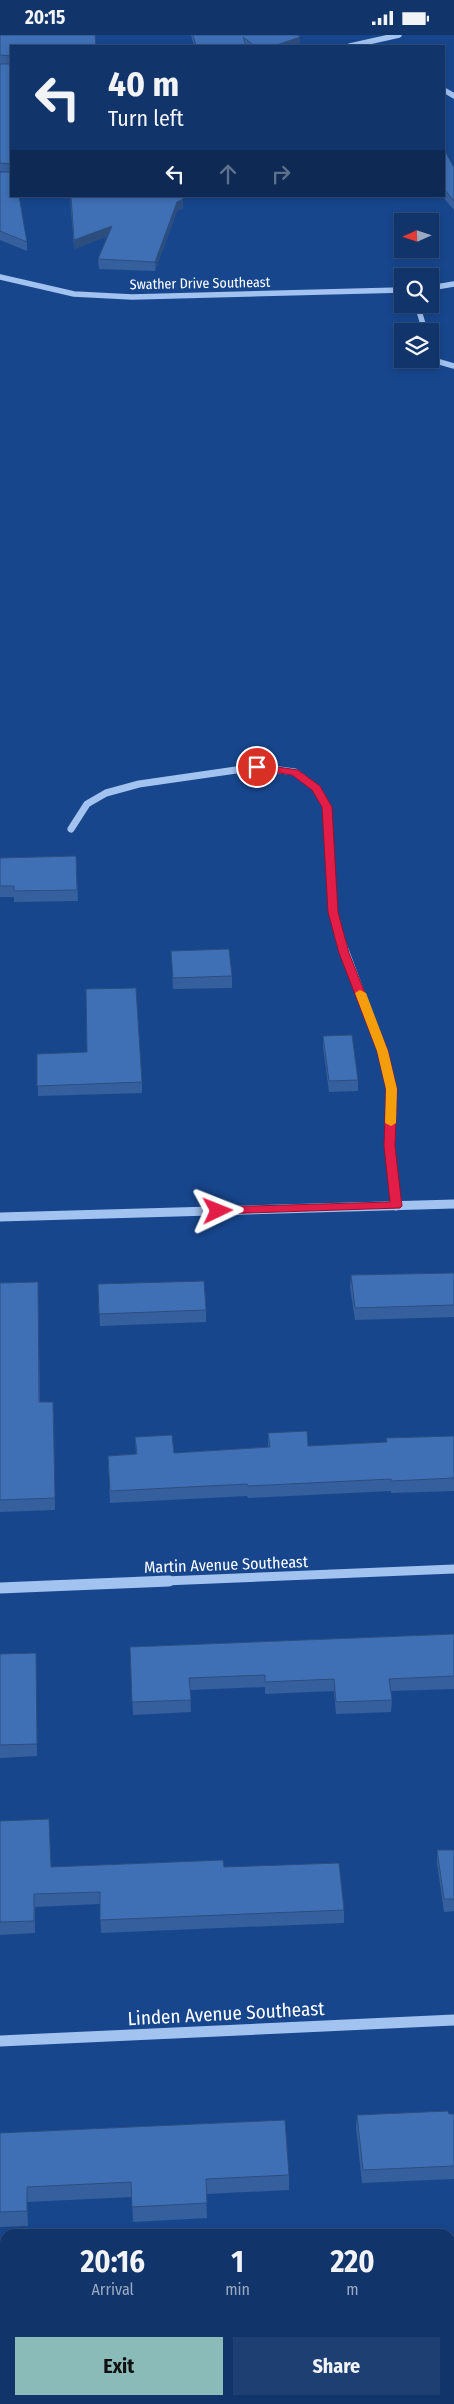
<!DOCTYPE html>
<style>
:root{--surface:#11346a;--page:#1e3f72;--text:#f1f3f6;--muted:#9caac1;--line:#304f7e;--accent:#8bbbb9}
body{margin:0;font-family:"Fira Sans Condensed",sans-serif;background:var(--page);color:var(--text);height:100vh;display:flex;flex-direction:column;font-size:19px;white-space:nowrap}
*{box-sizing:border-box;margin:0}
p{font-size:16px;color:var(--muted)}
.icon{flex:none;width:28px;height:28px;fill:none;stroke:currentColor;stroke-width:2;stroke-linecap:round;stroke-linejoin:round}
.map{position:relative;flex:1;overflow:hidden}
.panel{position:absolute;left:0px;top:2194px;width:455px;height:176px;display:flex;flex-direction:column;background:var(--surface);border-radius:15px 15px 0 0;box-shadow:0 2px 8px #0003,0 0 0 1px var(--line)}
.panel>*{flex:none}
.banner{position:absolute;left:10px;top:10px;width:435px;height:152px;border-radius:0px;box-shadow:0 2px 8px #0003,0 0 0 1px var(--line);background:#11346a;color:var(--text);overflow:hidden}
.needle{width:32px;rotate:267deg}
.tools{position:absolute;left:394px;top:178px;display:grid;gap:10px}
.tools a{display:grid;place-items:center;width:45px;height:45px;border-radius:0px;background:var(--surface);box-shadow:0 2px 8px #0003,0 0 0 1px var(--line);font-size:25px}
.pin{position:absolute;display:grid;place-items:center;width:42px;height:42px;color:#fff;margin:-21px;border:2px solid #fff;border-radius:50%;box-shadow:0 1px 5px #0007}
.me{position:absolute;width:55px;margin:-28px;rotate:88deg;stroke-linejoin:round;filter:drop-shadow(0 0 4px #0008)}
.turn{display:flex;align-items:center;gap:18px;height:105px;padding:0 15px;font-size:22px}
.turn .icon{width:65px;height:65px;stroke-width:2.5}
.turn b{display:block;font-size:35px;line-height:42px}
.lanes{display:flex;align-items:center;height:48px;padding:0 15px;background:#0003;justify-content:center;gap:25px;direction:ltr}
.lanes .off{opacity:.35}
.eta{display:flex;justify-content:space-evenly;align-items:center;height:85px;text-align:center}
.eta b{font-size:30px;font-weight:700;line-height:35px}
.action{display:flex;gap:10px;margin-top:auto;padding:10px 15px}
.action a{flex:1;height:58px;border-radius:0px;background:var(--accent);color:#111;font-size:20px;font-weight:700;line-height:58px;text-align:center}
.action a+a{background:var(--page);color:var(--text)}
.status{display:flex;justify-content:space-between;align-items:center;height:35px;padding:0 25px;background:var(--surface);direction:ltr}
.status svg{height:14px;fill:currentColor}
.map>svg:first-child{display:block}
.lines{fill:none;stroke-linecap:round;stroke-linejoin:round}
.minor-far3{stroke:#a2c2ef;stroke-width:5.5}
.minor-far2{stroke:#a2c2ef;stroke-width:7}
.minor-far1{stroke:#a2c2ef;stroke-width:9}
.minor{stroke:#a2c2ef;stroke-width:11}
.wall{fill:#36609d}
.shaded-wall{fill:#2c4e7f}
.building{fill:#3f70b6;stroke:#2c4e7f}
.route{fill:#e11d48;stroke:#92132f}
.slow{fill:#f59e0b}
.labels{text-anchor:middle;stroke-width:4;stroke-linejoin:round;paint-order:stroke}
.far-street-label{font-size:14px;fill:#fff;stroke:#17468d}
.street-label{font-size:16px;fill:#fff;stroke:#17468d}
.near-street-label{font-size:19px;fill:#fff;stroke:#17468d}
</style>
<div class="status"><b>20:15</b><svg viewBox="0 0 49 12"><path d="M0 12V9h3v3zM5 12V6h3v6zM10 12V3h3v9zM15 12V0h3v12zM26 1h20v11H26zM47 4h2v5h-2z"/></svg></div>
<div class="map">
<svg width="454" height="2369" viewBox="0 0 454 2369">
<rect width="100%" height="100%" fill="#17468d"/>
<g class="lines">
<!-- minor-far3 -->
<g class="minor-far3">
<polyline points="350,11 399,0"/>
<polyline points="444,55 454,61"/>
<polyline points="0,242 74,259 132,262 402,255"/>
<polyline points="430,253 454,249"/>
<polyline points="417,269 425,296"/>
<polyline points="430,315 433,325 454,331"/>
</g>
<!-- minor-far2 -->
<polyline class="minor-far2" points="71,794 87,769 106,758 139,749 257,732 295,737 316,753 327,772 333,877 340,902"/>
<!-- minor-far1 -->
<g class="minor-far1">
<polyline points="339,901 382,1016 392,1054 390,1111 396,1171"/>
<polyline points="0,1182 454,1169"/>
<polyline points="140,1547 454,1534"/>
</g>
<!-- minor -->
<g class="minor">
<polyline points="0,1553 169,1546"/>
<polyline points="0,2006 454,1985"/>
</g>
</g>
<!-- wall -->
<g class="wall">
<polygon points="0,0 11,11 11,161 27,207 27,216 0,205 0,137 5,137 0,136 0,29 7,29 0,29"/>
<polygon points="191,0 298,0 300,2 300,10 297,11 194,11"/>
<polygon points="444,114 454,133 454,175 442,161 444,161"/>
<polygon points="70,161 183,164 183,173 177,176 155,236 99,234 98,224 108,201 74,214"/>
<polygon points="76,821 78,866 14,867 14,862 0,862 0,823"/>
<polygon points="171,916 232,941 232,953 173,954"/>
<polygon points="323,1001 358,1045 358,1056 329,1057 323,1012"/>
<polygon points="37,1019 142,1047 142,1058 38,1061"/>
<polygon points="454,1238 454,1282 355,1285 350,1252 351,1240"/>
<polygon points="38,1247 40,1367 54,1379 55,1475 0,1477 0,1248"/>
<polygon points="98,1249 206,1275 206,1287 100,1291"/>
<polygon points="268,1398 308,1411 386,1407 386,1403 454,1401 454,1456 391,1458 391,1456 248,1463 247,1461 110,1468 108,1421 136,1419 135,1402 174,1418 268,1412"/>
<polygon points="454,1599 454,1654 391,1656 392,1665 391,1677 336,1679 334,1656 265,1659 265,1652 190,1655 191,1677 133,1680 130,1612"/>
<polygon points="0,1619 36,1630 37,1721 0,1723"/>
<polygon points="0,1786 51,1832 224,1832 344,1875 344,1888 101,1898 100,1869 35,1872 35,1898 0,1900"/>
<polygon points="437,1815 454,1815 454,1876 444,1877 437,1828"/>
<polygon points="454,2079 454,2144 362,2148 356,2092 357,2080"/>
<polygon points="0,2098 289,2140 289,2155 206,2159 207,2183 133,2187 132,2162 27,2167 28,2191 0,2192"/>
</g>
<!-- shaded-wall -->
<g class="shaded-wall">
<polygon points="300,2 300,10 297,11 274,11"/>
<polygon points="183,164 183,173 177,176 155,236 155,227 177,167"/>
<polygon points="112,191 112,200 74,214 74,205"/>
</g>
<!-- building -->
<g class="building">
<polygon points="0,0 95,0 96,11 11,11 11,21 0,20"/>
<polygon points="193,0 298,0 300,2 274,11 255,11 243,2 246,11 196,11"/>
<polygon points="0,29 11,29 11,129 0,128"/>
<polygon points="444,114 454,133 454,166 444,154"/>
<polygon points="0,137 11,137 11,161 19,161 27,207 0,196"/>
<polygon points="71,161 183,162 183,164 177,167 155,227 98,224 112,191 74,205"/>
<polygon points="76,821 77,855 14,856 14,851 0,851 0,823"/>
<polygon points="229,914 232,941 173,943 171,916"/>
<polygon points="136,953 142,1047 37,1051 37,1019 87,1017 86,954"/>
<polygon points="352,1000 358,1045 329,1046 323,1001"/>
<polygon points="454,1238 454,1270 355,1273 351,1240"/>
<polygon points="204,1246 206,1275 99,1279 98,1249"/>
<polygon points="38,1247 39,1367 53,1367 55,1463 0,1465 0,1248"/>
<polygon points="307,1396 308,1411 387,1407 386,1403 454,1401 454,1443 392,1446 391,1444 248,1451 247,1449 110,1456 108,1421 137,1419 135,1402 172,1400 174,1418 270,1412 268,1398"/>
<polygon points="454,1599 454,1641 389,1644 392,1665 336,1667 334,1644 265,1647 265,1640 189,1643 191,1665 132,1667 130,1612"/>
<polygon points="36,1618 37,1709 0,1710 0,1619"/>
<polygon points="49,1784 51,1832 223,1825 224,1832 339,1828 344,1875 100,1885 100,1857 34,1859 34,1886 0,1887 0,1786"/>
<polygon points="437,1815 454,1815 454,1864 444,1864"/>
<polygon points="448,2076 449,2079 454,2079 454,2131 363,2135 357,2080"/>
<polygon points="285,2085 289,2140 206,2144 207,2168 132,2172 131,2147 27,2152 27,2176 0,2177 0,2098"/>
<polygon points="19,2368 19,2369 0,2369"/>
</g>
<!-- route -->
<polygon class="route" points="257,729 298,735 320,751 332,772 338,877 349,918 388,1016 397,1054 395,1111 402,1171 400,1173 218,1179 212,1176 218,1172 390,1167 384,1111 386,1054 377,1016 339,918 328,877 322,772 312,755 292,740 254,734 254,730"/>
<!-- slow -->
<polygon class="slow" points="360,955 366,958 388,1016 397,1054 396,1088 391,1091 385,1088 386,1054 377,1016 355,958"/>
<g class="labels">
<!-- far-street labels -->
<g class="far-street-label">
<text transform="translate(200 248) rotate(-1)" y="5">Swather Drive Southeast</text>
</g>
<!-- street labels -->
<g class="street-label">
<text transform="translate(226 1529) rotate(-2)" y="6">Martin Avenue Southeast</text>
</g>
<!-- near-street labels -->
<g class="near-street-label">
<text transform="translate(226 1978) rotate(-3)" y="7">Linden Avenue Southeast</text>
</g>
</g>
</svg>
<div class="tools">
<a><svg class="needle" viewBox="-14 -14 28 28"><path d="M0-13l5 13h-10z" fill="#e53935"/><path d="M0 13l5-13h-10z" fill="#9caac1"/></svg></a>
<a><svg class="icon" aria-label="search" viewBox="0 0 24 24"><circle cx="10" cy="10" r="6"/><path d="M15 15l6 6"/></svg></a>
<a><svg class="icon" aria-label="layers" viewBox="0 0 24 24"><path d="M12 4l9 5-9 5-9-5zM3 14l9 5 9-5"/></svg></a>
</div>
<div class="pin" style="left:257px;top:732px;background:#d93025"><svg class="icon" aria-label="arrive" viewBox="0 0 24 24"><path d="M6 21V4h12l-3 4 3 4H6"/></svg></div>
<svg class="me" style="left:218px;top:1176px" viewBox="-20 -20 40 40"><path d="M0-17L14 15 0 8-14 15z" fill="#e11d48" stroke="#fff" stroke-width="4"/></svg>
<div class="banner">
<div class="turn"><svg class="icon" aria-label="left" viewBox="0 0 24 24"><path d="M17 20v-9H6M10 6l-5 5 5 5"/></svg><div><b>40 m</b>Turn left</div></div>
<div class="lanes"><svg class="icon" aria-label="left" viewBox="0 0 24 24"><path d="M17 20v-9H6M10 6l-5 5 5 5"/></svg><svg class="icon off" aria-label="ahead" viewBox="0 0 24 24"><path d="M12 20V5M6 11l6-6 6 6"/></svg><svg class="icon off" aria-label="right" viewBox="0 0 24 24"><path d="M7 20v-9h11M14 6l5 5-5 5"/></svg></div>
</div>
<section class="panel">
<div class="eta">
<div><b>20:16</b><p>Arrival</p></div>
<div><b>1</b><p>min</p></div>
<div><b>220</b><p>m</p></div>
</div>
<div class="action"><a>Exit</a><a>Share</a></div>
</section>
</div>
